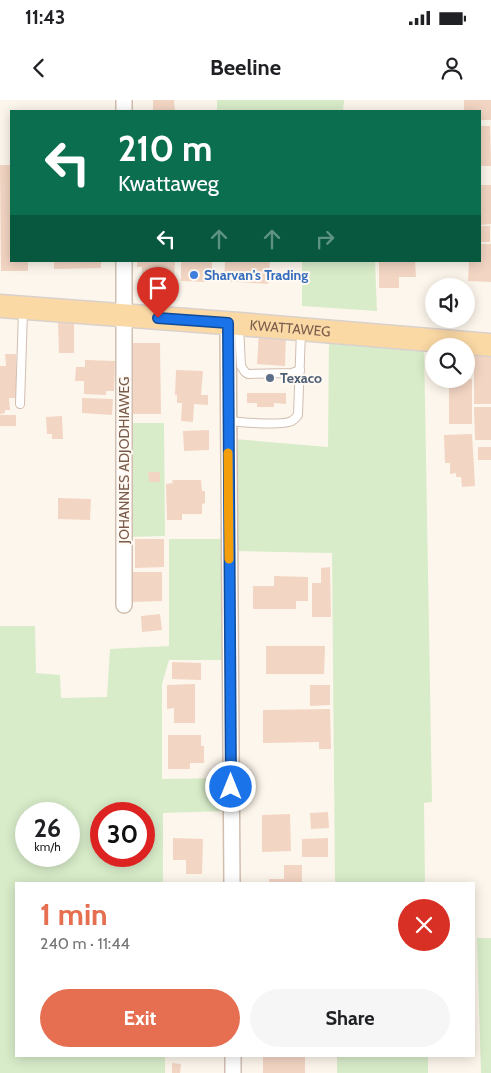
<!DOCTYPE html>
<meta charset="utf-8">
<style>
:root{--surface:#fff;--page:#f6f6f6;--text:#202124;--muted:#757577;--accent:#e76f51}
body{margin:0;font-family:Cabin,sans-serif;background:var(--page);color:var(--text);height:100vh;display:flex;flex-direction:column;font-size:19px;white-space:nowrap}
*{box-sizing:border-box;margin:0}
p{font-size:16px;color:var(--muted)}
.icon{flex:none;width:28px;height:28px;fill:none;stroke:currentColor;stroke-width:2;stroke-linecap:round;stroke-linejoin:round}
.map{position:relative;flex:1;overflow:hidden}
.sheet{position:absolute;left:15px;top:782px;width:460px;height:175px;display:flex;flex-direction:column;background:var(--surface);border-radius:0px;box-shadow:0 2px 12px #0003}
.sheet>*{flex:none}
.banner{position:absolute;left:10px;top:10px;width:471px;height:152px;border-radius:0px;box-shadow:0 2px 12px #0003;background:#0b6e4f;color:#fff;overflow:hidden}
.controls{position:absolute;left:425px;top:178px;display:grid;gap:10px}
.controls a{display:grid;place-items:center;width:50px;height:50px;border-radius:50%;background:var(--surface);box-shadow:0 2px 12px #0003;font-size:25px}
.speed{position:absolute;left:15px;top:702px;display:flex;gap:10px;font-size:25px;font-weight:700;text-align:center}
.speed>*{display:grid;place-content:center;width:65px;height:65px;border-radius:50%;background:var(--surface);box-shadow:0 2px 12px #0003;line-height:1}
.speed small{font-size:12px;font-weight:400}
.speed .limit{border:8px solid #d22;background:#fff;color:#111}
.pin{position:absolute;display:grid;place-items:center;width:42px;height:42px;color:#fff;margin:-51px -21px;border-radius:50% 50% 50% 0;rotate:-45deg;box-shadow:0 0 5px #0007}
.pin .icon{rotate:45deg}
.me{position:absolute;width:55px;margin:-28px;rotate:0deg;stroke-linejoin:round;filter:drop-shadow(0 0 4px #0008)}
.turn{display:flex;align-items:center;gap:18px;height:105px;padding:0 25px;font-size:22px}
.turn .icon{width:65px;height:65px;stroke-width:2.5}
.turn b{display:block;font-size:35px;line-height:42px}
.lanes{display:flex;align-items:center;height:48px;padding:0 25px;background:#0003;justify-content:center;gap:25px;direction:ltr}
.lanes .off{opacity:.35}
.round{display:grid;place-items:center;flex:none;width:52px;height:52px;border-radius:26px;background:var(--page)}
.headline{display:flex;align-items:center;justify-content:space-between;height:85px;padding:0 25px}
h1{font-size:30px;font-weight:800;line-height:38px;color:var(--accent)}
.cta{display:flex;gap:10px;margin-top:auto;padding:10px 25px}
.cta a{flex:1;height:58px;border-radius:30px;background:var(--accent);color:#fff;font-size:20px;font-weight:800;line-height:58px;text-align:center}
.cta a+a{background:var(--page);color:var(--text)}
.status{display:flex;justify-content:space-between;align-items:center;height:35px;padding:0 25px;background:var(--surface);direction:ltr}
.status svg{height:14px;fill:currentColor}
header{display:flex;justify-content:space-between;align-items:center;height:65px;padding:0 25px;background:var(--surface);font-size:22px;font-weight:800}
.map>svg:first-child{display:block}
.green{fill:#d8ecc9;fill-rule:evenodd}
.building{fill:#f3d5c3}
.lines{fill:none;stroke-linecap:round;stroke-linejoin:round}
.lane-casing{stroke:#d1beb0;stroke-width:10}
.street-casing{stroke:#d1beb0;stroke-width:18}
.primary-casing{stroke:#dad1cd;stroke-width:25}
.lane{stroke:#fff;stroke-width:8}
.street{stroke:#fff;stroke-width:15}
.primary{stroke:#fbd9a5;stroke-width:22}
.route-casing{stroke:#114b97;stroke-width:12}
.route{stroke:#1a73e8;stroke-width:9}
.slow{stroke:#f59e0b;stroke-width:9}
.shop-dot{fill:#3f7fe0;stroke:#fffaf3;stroke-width:2}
.service-dot{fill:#5c6f8a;stroke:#fffaf3;stroke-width:2}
.labels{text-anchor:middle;stroke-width:4;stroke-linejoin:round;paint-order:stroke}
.shop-label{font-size:14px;font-weight:bold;fill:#366cbe;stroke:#fffaf3;text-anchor:start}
.street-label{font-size:14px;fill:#7a5c4d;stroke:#fffaf3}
.service-label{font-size:14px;font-weight:bold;fill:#4e5e75;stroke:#fffaf3;text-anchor:start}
</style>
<div class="status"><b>11:43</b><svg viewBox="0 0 49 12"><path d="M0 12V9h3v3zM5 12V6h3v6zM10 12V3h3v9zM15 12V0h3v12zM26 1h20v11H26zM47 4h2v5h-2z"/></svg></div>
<header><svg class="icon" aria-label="back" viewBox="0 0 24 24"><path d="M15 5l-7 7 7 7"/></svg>Beeline<svg class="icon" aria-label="person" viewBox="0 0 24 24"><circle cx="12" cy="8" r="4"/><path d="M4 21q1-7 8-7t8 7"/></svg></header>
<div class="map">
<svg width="491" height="973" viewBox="0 0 491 973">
<rect width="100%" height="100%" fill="#fdf6ec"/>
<!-- green -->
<g class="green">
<polygon points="217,0 344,0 343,11 217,11"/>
<polygon points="302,161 375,161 377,211 302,206"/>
<polygon points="329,234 424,243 432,702 424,703 425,784 335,784 332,453 236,451 234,339 328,347"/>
<polygon points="129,323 164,323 165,436 128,437"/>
<path d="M169 439H222L223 560H169L162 584V679L224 678 225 711 163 713V784H16V956H165V973H0V526H35L36 573 60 575 61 598 107 597 110 549 169 546ZM26 714H69V756H26ZM101 714H144V756H101Z"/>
<polygon points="477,838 491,838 491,973 481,973"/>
<rect x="337" y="956" width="91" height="17"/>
</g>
<!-- building -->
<g class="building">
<polygon points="153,0 174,0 175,11 153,11"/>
<polygon points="464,0 491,0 491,20 480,20 480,11 464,11"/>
<polygon points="480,26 490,26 491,66 480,66"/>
<polygon points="0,65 11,65 11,161 28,161 28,171 1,171"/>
<polygon points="480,85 491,85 491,124 480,125"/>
<rect x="480" y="126" width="10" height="16"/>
<polygon points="480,144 491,144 491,182 468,181 469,161 480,161"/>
<polygon points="54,161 101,161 101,168 54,169"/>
<polygon points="137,161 175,161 174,180 166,180 166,183 142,182 142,167 137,167"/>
<polygon points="181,161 212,161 212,179 208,179 208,182 181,181"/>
<polygon points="225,161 270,161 268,184 224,181"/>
<polygon points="379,161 415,161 416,177 399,177 399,188 379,188"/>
<polygon points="58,223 74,223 74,253 59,253"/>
<polygon points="259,231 286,233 285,266 257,264"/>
<polygon points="129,243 160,243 161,314 130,314"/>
<rect x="466" y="247" width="6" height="27"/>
<polygon points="5,254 16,254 17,298 9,298 10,310 5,310 5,313 0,314 0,266 6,266"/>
<rect x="474" y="254" width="17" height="50"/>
<polygon points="85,260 115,261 114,291 106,291 106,295 84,294 84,281 75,281 76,267 85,267"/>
<polygon points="176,270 203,271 201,295 208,295 208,305 194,304 193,322 181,321 182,303 177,303 177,295 175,295"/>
<rect x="449" y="279" width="23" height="45"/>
<polygon points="247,293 286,293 286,304 274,303 274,307 257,307 257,303 247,303"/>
<polygon points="82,298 113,299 112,315 82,313"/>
<polygon points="474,307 491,307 491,340 475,340"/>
<rect x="0" y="315" width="16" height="11"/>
<polygon points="62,316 63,339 52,339 52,334 47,334 46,317"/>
<polygon points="209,330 209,350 184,351 183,331"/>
<polygon points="472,334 475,386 462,387 461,377 456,377 456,373 450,374 450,363 445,363 444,335"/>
<rect x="478" y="347" width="13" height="13"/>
<polygon points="148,372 160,372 160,382 149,382"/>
<polygon points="172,380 201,380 202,391 205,391 205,403 202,404 202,414 182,414 182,420 167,420 166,384 173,383"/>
<polygon points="58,398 91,399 90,420 58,419"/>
<polygon points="135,439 164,439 164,467 135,468"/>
<polygon points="330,467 331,517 312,517 312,483 321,483 321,468"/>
<polygon points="132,472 162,472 162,501 132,502"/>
<polygon points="274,476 308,477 308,501 296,501 296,509 253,509 253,486 274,486"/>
<polygon points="160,514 162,530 142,532 141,516"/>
<polygon points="266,546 325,546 324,574 266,574"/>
<polygon points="172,562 201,563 201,580 172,579"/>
<polygon points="195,584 195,623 174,623 174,608 167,609 167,585"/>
<polygon points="310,585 330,585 330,605 310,606"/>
<polygon points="330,609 331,649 319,649 319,642 263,643 263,610"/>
<polygon points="168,635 201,635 201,646 204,646 204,663 190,663 190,669 168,669"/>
<polygon points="328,712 329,728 311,729 310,713"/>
<polygon points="290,714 291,751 262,752 262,715"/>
<polygon points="173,738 203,739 202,774 186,774 186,760 173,760"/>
<polygon points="328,738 328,757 302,757 302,739"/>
<polygon points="284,765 302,765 302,784 269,784 269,779 284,779"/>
<rect x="263" y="956" width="42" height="17"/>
<polygon points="172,963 181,964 180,973 172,973"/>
</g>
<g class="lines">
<!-- lane casing -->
<g class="lane-casing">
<g id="lane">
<polyline points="239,226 241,266 245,272 248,274 292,273 300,270"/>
<polyline points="20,304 23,211"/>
<path d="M228 321C244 322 274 326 289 322 293 321 295 319 298 315L301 231"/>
</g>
</g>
<!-- street casing -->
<g class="street-casing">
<g id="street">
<polyline points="124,0 124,11"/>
<polyline points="228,223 232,784"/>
<polyline points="124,505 124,161"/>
<polyline points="233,956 233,973"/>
</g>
</g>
<!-- primary casing -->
<g class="primary-casing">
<g id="primary">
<path id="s1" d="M0 206 239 224 491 245"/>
</g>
</g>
<!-- lane -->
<use href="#lane" class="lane"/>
<!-- street -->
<use href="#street" class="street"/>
<!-- primary -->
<use href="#primary" class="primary"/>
</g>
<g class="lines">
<!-- route casing -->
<g class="route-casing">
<polyline id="route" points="158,218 228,223 231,687"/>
</g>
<!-- route -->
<use href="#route" class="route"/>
<!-- slow -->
<polyline class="slow" points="228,353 229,459"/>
</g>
<!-- markers -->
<circle class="shop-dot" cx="194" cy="175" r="5"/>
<circle class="service-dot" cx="270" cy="278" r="5"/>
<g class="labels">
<!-- shop labels -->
<g class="shop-label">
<text x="204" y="180">Sharvan's Trading</text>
</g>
<!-- street labels -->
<g class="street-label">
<text dy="5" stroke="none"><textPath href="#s1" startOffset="291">KWATTAWEG</textPath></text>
<text transform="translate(124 360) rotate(-90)" y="5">JOHANNES ADJODHIAWEG</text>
</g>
<!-- service labels -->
<g class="service-label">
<text x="280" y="283">Texaco</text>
</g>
</g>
</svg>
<div class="controls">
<a><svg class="icon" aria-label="sound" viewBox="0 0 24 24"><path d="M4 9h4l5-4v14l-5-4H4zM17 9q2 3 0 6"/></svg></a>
<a><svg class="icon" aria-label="search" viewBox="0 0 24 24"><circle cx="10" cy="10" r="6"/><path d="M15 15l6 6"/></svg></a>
</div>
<div class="speed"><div>26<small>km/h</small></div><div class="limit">30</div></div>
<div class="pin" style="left:158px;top:218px;background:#d93025"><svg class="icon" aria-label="arrive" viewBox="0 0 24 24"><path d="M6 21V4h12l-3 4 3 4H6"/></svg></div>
<svg class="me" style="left:231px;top:687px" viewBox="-20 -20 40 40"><circle r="17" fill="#1a73e8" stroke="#fff" stroke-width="3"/><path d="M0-11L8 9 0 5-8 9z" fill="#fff"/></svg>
<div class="banner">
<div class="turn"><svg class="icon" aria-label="left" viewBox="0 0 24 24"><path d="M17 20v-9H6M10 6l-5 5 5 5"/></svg><div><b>210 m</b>Kwattaweg</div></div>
<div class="lanes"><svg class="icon" aria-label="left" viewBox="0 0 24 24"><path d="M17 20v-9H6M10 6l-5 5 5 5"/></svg><svg class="icon off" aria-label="ahead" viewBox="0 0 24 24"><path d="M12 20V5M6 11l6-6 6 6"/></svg><svg class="icon off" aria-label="ahead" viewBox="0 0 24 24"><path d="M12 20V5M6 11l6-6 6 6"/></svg><svg class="icon off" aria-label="right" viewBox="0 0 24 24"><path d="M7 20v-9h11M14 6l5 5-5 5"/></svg></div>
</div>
<section class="sheet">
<div class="headline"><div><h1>1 min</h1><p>240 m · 11:44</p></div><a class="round" style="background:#d93025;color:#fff"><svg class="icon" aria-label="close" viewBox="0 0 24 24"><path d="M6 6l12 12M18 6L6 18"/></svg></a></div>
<div class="cta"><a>Exit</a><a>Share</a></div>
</section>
</div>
